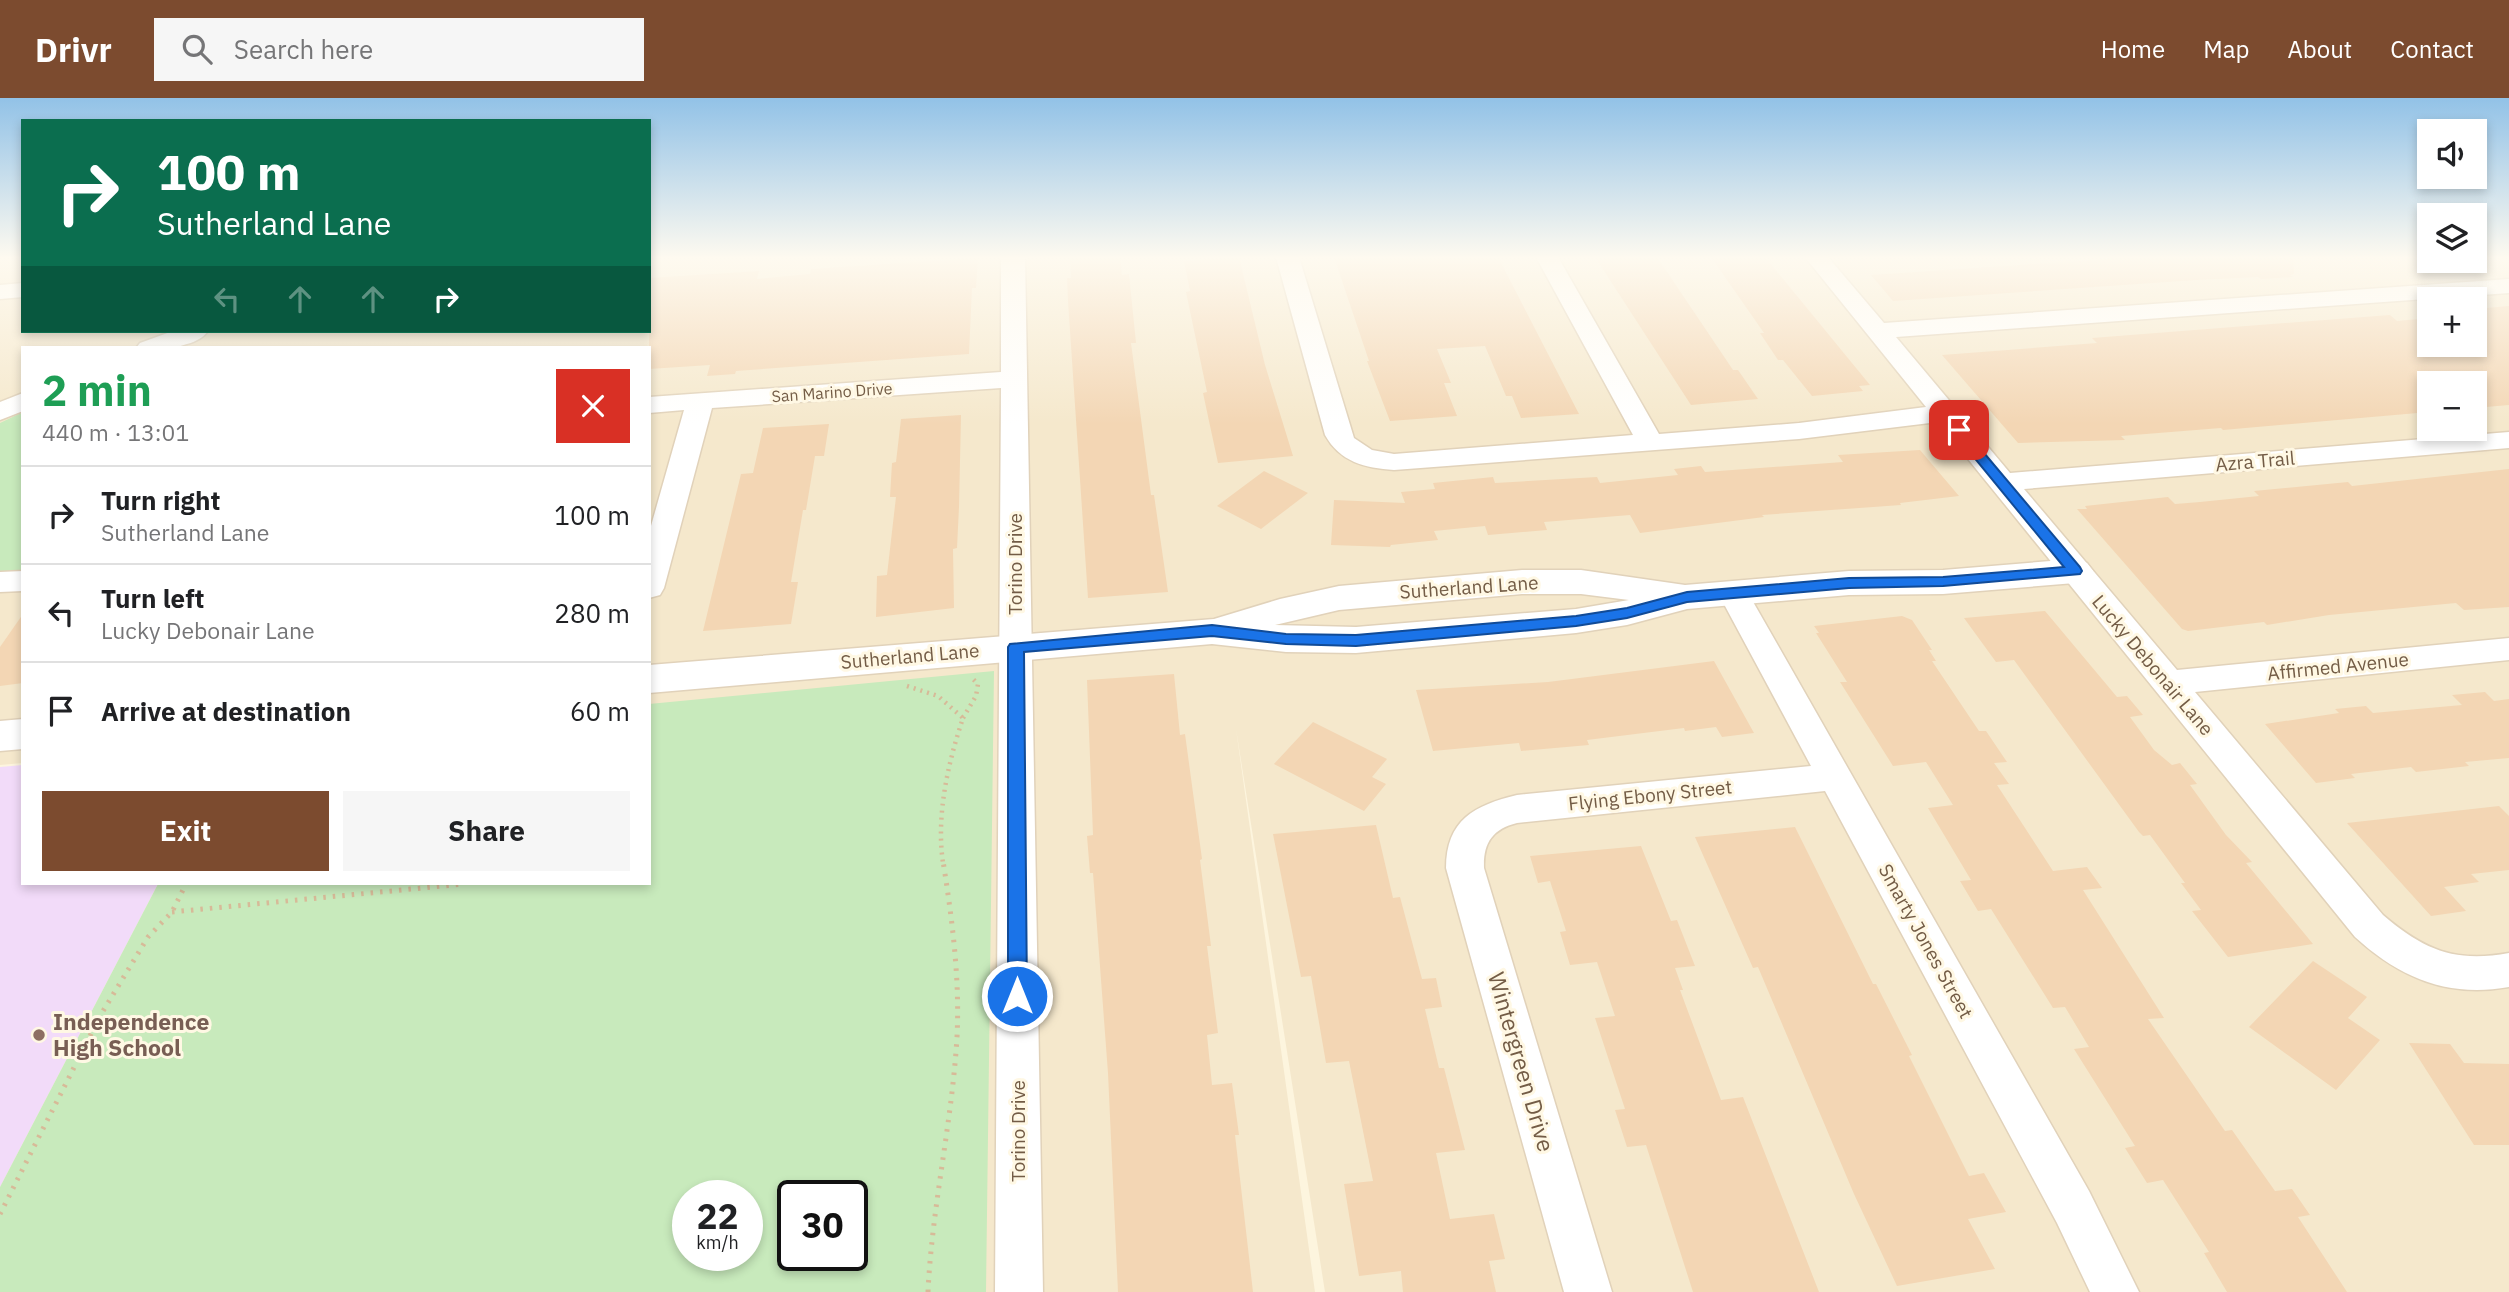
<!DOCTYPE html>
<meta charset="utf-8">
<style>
:root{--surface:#fff;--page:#f6f6f6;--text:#202124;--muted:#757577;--line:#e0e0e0;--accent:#7c4b2f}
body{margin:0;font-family:"IBM Plex Sans",sans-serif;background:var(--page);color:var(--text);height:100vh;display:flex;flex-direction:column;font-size:26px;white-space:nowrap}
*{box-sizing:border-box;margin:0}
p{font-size:23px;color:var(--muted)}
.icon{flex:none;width:38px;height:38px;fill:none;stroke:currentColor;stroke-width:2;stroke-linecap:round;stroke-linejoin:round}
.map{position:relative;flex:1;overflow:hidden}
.drawer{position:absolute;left:21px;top:248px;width:630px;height:539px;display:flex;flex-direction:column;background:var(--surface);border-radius:0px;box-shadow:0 4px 10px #0003}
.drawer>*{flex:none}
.hud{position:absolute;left:21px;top:21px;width:630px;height:214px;border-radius:0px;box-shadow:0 4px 10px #0003;background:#0b6e4f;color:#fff;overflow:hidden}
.fabs{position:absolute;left:2417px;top:21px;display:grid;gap:14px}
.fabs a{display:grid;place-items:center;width:70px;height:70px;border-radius:0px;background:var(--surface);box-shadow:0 4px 10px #0003;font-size:35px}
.speed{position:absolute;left:672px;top:1082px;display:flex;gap:14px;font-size:35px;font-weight:700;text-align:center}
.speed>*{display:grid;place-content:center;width:91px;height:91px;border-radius:50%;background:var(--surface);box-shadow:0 4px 10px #0003;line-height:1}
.speed small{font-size:18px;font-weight:400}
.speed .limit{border:4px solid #111;border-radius:10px;background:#fff;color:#111}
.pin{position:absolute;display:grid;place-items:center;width:60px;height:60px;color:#fff;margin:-30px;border-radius:14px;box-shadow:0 4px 10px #0006}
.me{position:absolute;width:77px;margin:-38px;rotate:0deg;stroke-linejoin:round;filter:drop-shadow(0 0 5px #0008)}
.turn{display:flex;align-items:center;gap:24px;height:147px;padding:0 21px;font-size:32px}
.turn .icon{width:91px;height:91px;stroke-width:2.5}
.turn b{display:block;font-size:49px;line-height:60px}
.lanes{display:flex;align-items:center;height:66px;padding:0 21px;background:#0003;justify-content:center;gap:35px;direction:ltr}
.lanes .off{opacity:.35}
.round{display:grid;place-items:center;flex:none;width:74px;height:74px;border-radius:0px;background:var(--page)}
.head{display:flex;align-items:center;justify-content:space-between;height:119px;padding:0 21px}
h1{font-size:42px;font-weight:800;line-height:52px;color:#1e9e55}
.cta{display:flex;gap:14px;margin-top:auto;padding:14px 21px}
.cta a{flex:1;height:80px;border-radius:0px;background:var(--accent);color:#fff;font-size:28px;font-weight:800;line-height:80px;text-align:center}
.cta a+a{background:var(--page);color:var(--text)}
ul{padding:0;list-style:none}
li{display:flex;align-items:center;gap:21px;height:98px;padding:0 21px;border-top:2px solid var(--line)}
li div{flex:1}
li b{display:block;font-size:26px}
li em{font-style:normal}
header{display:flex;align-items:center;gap:42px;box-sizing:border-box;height:98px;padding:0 35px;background:var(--accent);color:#fff}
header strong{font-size:33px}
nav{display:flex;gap:38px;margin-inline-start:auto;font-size:24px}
.search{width:490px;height:63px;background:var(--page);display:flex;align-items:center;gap:18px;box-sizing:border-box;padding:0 24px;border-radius:0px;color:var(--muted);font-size:26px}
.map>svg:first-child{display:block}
.residential{fill:#f5e8cc;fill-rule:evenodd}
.education{fill:#f2dbf9}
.green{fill:#c8eabc;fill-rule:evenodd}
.building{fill:#f3d6b4}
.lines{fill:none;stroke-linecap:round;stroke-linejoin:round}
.minor-casing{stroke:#e1d2ba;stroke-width:3}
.tertiary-casing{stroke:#e1d2ba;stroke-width:3}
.path-far1{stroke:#d7ba98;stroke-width:4.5;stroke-dasharray:2 5;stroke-linecap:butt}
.path{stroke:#d7ba98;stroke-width:5;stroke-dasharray:2.5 7;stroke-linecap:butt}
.minor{fill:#fff;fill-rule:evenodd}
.tertiary{fill:#fff;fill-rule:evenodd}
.route{fill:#1a73e8;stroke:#114b97;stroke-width:2}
.education-dot{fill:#8d6e63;stroke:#fff8e4;stroke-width:2.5}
.labels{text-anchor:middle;stroke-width:6;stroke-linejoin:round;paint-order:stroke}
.far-street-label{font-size:16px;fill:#735c46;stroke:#fff8e4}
.street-label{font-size:19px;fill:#735c46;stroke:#fff8e4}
.near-education-label{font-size:23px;font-weight:bold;fill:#785e54;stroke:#fff8e4;text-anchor:start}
.near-street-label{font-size:23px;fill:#735c46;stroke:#fff8e4}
</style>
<header>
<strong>Drivr</strong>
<div class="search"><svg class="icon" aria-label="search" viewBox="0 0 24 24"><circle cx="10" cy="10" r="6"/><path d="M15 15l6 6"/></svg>Search here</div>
<nav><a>Home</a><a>Map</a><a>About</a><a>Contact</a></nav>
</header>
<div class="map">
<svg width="2509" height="1194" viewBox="0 0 2509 1194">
<rect width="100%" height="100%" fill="#fdf5de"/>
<!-- residential -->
<path class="residential" d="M0 159H23V233H649V159H2429V163H2474L2475 159H2509V1194H1325L1236 631 1315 1194H0V1096L649 786V250H23V665L0 667ZM2429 201H2474V247H2429ZM2429 285H2474V331H2429ZM688 1097H747V1157H688ZM793 1097H852V1157H793Z"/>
<!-- education -->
<polygon class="education" points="23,667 23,786 158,786 0,1089 0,669"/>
<!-- green -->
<g class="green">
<polygon points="23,314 23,474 0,476 0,325"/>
<path d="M994 573 986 1194H0V1089L158 786H649V606ZM688 1097H747V1157H688ZM793 1097H852V1157H793Z"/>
</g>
<!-- building -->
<g class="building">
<polygon points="1070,159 1120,159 1122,177 1129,176 1136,245 1131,245 1151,397 1154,397 1168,494 1088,500 1068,203 1067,180 1071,180"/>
<polygon points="1239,159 1265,267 1293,358 1218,365 1203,295 1207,294 1186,194 1190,193 1184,163"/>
<polygon points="1334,159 1498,159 1579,316 1521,320 1512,298 1506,298 1485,248 1437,251 1451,285 1444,285 1457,318 1390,323 1367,263 1369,263"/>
<polygon points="1595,159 1657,159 1733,272 1738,272 1758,301 1691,307"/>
<polygon points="1711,159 1765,159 1870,287 1859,288 1863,293 1812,298 1783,262 1778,262 1760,235 1764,235"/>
<polygon points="2107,159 2293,159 2294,176 2290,177 2293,179 2261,181 2258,179 2196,182 1893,203 1871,177 2109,161"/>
<polygon points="978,160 976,190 972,190 969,256 736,273 735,276 707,278 710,267 649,271 649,180 759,173 757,181 810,176 811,171"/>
<polygon points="2509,208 2509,307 2486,309 2474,300 2474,285 2429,285 2429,314 2223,332 2221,330 2121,338 2125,342 2018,345 1942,257 2097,245 2092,240 2390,217 2397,223 2429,220 2429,247 2474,247 2474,211"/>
<polygon points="961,317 959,409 957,450 953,451 954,510 876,519 877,478 887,477 896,399 890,399 892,365 896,364 901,321"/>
<polygon points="829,326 824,358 815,358 806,412 803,412 791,484 798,484 791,526 703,533 741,376 753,375 763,330"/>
<polygon points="1920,352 1959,398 1900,405 1901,407 1762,417 1764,419 1640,435 1630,417 1544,424 1547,432 1488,437 1485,428 1434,433 1438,442 1391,447 1390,449 1331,447 1334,402 1405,405 1401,394 1435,391 1433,385 1493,379 1495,385 1597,379 1600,385 1678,377 1674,371 1701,368 1705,374 1843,364 1838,357"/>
<polygon points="2509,371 2509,509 2464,512 2456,505 2329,517 2267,527 2264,524 2188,533 2182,531 2077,411 2087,411 2085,408 2168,399 2175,406 2200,404 2259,398 2254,393 2348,384 2352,388"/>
<polygon points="1264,373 1308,395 1261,431 1217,408"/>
<polygon points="2045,513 2117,599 2127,598 2143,617 2130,619 2154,652 2172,667 2180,665 2197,686 2190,687 2226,737 2252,764 2246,765 2313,846 2228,859 2192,813 2201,812 2181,785 2185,785 2150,737 2143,738 2139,734 2014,562 1996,564 1964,520"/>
<polygon points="23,516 23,585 0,588 0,549"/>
<polygon points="1902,518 1912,522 1932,552 1929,552 1936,563 1932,563 1979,633 1986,633 2007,664 1994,665 2009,686 1997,687 2053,773 2087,769 2102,790 2083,792 2164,920 2148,921 2225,1033 2232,1032 2275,1093 2292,1091 2310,1117 2298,1119 2347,1194 2227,1194 2204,1155 2209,1154 2163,1082 2147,1085 2125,1050 2135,1048 2074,951 2089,949 2065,909 2053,910 1991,811 1978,813 1960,783 1971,782 1928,710 1953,707 1926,664 1893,668 1840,584 1847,584 1816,535 1819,535 1814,528"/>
<polygon points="1714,563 1754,635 1722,639 1716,629 1685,633 1684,630 1587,642 1589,647 1521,653 1519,645 1433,653 1416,592 1548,584"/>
<polygon points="1174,576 1180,637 1185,636 1202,761 1200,762 1211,848 1207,848 1218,935 1207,937 1212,987 1232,985 1239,1037 1235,1037 1253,1194 1118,1194 1108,975 1093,775 1090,775 1087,738 1093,737 1087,582"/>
<polygon points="2485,594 2494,603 2509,601 2509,660 2465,664 2469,668 2416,674 2411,669 2351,676 2355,680 2316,685 2265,626 2339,615 2335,611 2366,608 2373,615 2462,607 2452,597"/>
<polygon points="1313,624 1387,661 1372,679 1386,686 1364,713 1274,666"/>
<polygon points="2499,708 2509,718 2509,772 2471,776 2479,784 2444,789 2466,813 2431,818 2347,725"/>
<polygon points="1376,727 1393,800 1400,799 1422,881 1436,880 1442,909 1425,911 1439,970 1444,970 1465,1052 1436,1055 1450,1121 1494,1116 1505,1161 1489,1163 1496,1194 1403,1194 1401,1173 1359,1178 1344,1086 1373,1083 1349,963 1326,965 1311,878 1301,879 1273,736"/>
<polygon points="1795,729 1873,886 1876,886 1912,957 1909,958 1969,1078 1984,1075 2006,1114 1968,1121 1995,1171 1897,1188 1854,1096 1758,869 1753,870 1695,739"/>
<polygon points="1641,748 1671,823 1677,822 1695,868 1675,870 1683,892 1680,892 1721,1002 1743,999 1819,1194 1693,1194 1646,1047 1627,1049 1615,1012 1625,1011 1595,920 1615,918 1597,864 1570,867 1560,834 1566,833 1550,783 1538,785 1530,758"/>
<polygon points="2313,863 2367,899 2348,920 2380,942 2336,992 2249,929"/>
<polygon points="2409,945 2450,946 2464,965 2509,966 2509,1047 2474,1047"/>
</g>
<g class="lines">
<!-- minor casing -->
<g class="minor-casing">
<g id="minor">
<polygon points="1001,159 1025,159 1043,1194 995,1194 1001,290 712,310 664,490 660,497 649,500 649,435 684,312 649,315 649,299 1001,274"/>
<path d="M1276 159H1299L1354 340 1372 352 1394 356 1633 337 1536 159H1558L1659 336 1799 325 1926 309 1805 159H1828L1884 225 2509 181V195L1896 239 2010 375 2509 334V350L2024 391 2177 572 2509 540V562L2195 594 2383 817C2424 852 2455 865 2509 855V889C2448 900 2400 880 2355 839L1938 324 1799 341 1394 372C1365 370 1340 364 1325 337Z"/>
<polygon points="23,185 23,199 0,201 0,187"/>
<path d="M173 233H208C196 251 156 251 136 250L140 245Z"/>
<polygon points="23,295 23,313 0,322 0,304"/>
<polygon points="23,473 23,493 0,494 0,474"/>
<path d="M1733 485 1744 488 1748 495 2089 1093 2139 1194H2090L2057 1125 1825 693 1517 725C1492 731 1483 746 1484 770L1612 1194H1564L1446 770C1446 722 1475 707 1517 697L1811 668 1718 495 1722 488Z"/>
</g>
</g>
<!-- tertiary casing -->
<g class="tertiary-casing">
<g id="tertiary">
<path d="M2075 461 2087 465 2093 473 2087 481 2075 485 1943 496 1849 497 1687 511 1627 527 1576 535 1356 555 1286 554 1212 546 649 595V567L1214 521 1280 501 1339 488 1522 472H1581L1685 487 1849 473 1943 472ZM1522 496H1581L1629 502 1576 511 1356 529 1275 527 1339 512Z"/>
<polygon points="23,621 23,651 0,653 0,623"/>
</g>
</g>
<!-- path-far1 -->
<g class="path-far1">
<path d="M907 588 938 598 963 620C948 665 936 717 943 765"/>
<polyline points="963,620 976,598 978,586 973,581"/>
</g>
<!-- path -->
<g class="path">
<polyline points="172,814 464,786"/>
<polyline points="0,1116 100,918 148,839 172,814 186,786"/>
<path d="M928 1194C932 1108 952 1025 957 939 960 881 952 820 943 763"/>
</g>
<!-- minor -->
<use href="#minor" class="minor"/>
<!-- tertiary -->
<use href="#tertiary" class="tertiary"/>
</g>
<!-- sky -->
<linearGradient id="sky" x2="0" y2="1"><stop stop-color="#92c2e7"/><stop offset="0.49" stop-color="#fefaf0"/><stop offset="1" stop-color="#fefaf0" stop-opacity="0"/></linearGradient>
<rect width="2509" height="326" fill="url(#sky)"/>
<!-- route -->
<polygon class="route" points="1959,329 1963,330 2080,469 2082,473 2080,476 1943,488 1849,490 1687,504 1627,520 1576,528 1356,548 1286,546 1212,538 1024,554 1027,898 1024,904 1017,906 1011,904 1008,898 1008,549 1010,546 1212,527 1286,536 1356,537 1576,518 1627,510 1687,494 1849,480 1943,479 2064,469 1954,335 1954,330"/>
<!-- markers -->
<circle class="education-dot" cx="39" cy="937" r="7"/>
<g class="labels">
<!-- far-street labels -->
<g class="far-street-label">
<text transform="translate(832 294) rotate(-4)" y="6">San Marino Drive</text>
</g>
<!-- street labels -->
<g class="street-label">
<text transform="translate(2255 363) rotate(-5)" y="7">Azra Trail</text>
<text transform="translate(1015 466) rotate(-90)" y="7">Torino Drive</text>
<text transform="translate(1469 489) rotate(-4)" y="7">Sutherland Lane</text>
<text transform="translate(910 558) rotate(-5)" y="7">Sutherland Lane</text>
<text transform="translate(2153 567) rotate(50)" y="7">Lucky Debonair Lane</text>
<text transform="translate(2338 568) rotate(-6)" y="7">Affirmed Avenue</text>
<text transform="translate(1650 697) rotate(-6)" y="7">Flying Ebony Street</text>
<text transform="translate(1926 843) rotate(61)" y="7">Smarty Jones Street</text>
<text transform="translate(1018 1033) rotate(-90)" y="7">Torino Drive</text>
</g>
<!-- near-education labels -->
<g class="near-education-label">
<text x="53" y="932">Independence<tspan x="53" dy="26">High School</tspan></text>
</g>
<!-- near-street labels -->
<g class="near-street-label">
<text transform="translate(1521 964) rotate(74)" y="8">Wintergreen Drive</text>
</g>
</g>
</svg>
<div class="fabs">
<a><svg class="icon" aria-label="sound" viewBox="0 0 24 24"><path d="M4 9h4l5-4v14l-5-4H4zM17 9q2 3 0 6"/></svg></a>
<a><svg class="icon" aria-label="layers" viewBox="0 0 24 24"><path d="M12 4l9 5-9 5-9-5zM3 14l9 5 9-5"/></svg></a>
<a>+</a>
<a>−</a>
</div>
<div class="speed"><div>22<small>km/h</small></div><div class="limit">30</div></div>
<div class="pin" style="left:1959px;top:332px;background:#d93025"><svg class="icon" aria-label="arrive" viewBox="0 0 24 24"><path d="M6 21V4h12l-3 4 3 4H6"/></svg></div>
<svg class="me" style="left:1017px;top:898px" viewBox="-20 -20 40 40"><circle r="17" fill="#1a73e8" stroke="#fff" stroke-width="3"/><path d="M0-11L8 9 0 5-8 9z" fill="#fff"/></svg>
<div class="hud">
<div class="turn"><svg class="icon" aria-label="right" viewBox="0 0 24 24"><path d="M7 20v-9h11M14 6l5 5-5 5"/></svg><div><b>100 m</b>Sutherland Lane</div></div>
<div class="lanes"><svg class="icon off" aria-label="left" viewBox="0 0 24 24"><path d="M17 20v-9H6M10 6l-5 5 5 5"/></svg><svg class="icon off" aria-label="ahead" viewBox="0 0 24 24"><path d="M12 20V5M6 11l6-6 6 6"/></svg><svg class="icon off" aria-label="ahead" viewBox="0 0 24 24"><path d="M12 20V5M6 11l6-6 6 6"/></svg><svg class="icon" aria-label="right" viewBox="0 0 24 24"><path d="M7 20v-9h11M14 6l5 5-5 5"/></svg></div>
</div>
<section class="drawer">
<div class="head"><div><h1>2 min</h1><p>440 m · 13:01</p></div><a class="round" style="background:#d93025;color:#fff"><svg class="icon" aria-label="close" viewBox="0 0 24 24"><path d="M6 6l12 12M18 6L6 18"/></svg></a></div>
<ul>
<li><svg class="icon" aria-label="right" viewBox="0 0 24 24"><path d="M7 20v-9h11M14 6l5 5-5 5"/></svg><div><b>Turn right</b><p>Sutherland Lane</p></div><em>100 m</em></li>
<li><svg class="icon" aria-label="left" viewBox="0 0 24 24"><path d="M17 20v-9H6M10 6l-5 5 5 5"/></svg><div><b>Turn left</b><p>Lucky Debonair Lane</p></div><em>280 m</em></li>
<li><svg class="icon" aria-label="arrive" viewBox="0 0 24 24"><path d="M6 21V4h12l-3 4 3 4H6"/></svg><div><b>Arrive at destination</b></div><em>60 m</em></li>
</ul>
<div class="cta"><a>Exit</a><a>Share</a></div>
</section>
</div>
